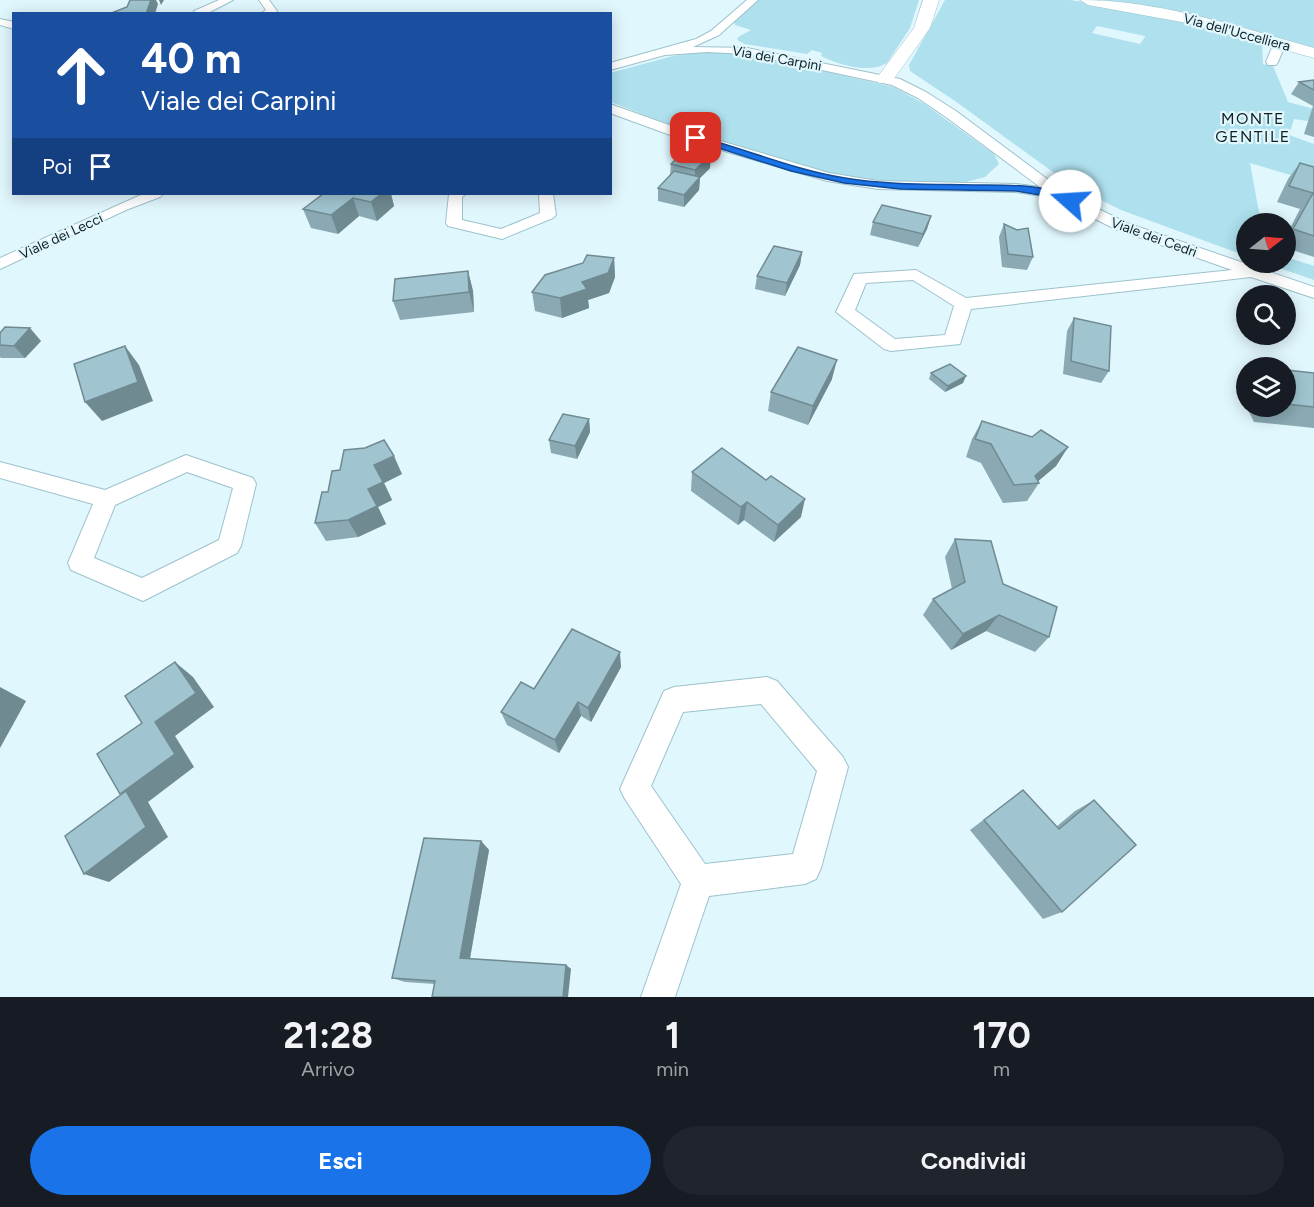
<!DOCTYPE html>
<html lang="it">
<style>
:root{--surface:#171b24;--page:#20242c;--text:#f1f3f6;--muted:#9ea1a6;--accent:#1a73e8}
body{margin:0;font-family:Figtree,sans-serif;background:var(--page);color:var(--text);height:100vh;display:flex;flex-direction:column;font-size:22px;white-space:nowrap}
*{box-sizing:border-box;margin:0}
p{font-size:20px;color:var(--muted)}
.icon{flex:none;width:33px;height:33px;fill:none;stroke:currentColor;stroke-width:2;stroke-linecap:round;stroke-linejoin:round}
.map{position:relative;height:997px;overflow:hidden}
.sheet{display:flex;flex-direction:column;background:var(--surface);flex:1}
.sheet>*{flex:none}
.guide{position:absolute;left:12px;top:12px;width:600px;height:183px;border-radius:0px;box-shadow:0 3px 15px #0003;background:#1a4fa0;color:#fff;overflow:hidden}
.needle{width:39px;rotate:73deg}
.fabs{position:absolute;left:1236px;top:213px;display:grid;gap:12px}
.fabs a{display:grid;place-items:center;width:60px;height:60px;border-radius:50%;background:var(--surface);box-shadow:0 3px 15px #0003;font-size:30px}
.pin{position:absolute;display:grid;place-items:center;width:51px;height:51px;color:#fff;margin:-26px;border-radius:12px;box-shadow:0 3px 9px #0006}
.me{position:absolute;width:66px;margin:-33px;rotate:289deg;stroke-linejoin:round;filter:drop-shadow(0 0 4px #0008)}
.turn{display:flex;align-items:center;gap:21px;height:126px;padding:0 30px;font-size:27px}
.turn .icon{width:78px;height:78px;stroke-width:2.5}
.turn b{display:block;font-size:42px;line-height:51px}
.then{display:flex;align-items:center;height:57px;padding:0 30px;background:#0003;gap:12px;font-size:22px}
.eta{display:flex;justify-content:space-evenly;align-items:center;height:102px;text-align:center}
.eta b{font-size:36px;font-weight:700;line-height:42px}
.primary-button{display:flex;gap:12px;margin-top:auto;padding:12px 30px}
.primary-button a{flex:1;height:69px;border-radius:36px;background:var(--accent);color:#fff;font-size:24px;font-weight:700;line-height:69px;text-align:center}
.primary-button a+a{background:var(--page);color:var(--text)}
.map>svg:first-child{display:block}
.green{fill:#aee0ee;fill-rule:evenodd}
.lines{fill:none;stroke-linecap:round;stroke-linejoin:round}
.street-casing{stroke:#9dc2cc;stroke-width:2}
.secondary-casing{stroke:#9dc2cc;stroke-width:1}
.street{fill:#fff;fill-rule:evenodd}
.secondary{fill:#fff;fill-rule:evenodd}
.wall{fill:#8aa9b3}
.shaded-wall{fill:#708a92}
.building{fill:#a0c5d0;stroke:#708a92;stroke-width:1.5}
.route{fill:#1a73e8;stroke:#114b97;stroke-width:1.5}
.labels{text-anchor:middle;stroke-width:4.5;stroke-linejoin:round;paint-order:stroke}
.far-street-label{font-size:14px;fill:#112024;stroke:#e0f7fd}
.far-quarter-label{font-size:16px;letter-spacing:1.5px;fill:#112024;stroke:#e0f7fd}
</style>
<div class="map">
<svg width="1314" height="997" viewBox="0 0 1314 997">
<rect width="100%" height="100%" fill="#e0f7fd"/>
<!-- green -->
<g class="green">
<path d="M758 0H919L910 28 887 63C869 74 839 65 821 56L822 53 812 50 807 54 745 44 737 40 738 37 751 30 735 25 734 21Z"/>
<path d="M945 0H1070L1111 6 1220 30 1262 41 1263 64 1273 66 1288 102 1314 109V122L1294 119 1289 135 1314 144V182L1250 163 1261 223 1246 224V256L1121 210 1093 196 1064 180 955 101 910 71 909 65ZM1097 26 1145 36V37L1140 44 1092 33Z"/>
<polygon points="1101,0 1314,0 1314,49 1146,7"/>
<polygon points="711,51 746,53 893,87 923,103 994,154 999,164 985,177 954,185 850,178 806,168 675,127 611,102 610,73 673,56"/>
<polygon points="1286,257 1314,266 1314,280 1265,263 1286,262"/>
</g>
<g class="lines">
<!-- street casing -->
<g class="street-casing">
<g id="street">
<polygon points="219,0 233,0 206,14 195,14 194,11"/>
<polygon points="259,0 269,0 277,11 275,14 260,14 266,10"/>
<path d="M747 0H758L719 35 693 47 747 48 900 79 926 92 956 111 1066 193 1127 223 1314 287V298L1251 277 971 309 960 344 891 351 884 349 836 312 854 274 916 270 966 298 1232 270 1115 229 1054 198 1016 192 878 189 827 181 673 136 610 113V104L683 130 829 173 878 181 1016 184 1040 187 946 117 918 98 892 85 747 54 707 52 665 55 610 70V63L696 39 711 31ZM913 280 954 306 945 335 895 339 855 310 866 283Z"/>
<polygon points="0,19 14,22 14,29 0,25"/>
<polygon points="1280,40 1286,43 1278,62 1276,65 1268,65 1266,62 1274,43"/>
<polygon points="143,194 163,194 160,197 126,210 0,269 0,258"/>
<polygon points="449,194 466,194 462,197 462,220 501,229 540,213 539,194 553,194 556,215 553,218 502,239 448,226 446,223"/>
<path d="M186 455 253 478 256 484 241 546 237 553 143 601 71 570 68 563 93 504 0 478V462L105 490ZM187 472 233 488 219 540 142 578 94 558 115 505Z"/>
<path d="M767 677 777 681 843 757 848 767 821 868 816 879 805 884 709 896 675 997H641L681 884 625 799 620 789 664 691 674 687ZM761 704 817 771 793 854 705 864 651 786 683 712Z"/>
</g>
</g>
<!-- secondary casing -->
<g class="secondary-casing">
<g id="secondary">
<polygon points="923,0 939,0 930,28 891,83 879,83 876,79 914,28"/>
<path d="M1080 0C1160 0 1238 27 1314 48V58L1187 23 1088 5Z"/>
</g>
</g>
<!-- street -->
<use href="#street" class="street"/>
<!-- secondary -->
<use href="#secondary" class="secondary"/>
</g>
<!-- wall -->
<g class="wall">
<polygon points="1314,80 1314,137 1304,134 1313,106 1291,94 1299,82"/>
<polygon points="1300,163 1314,167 1314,257 1286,248 1286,236 1300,209 1277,202 1288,179"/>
<polygon points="671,164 710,168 700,178 699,190 684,207 658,201 658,188 670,175"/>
<polygon points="323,194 391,194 394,206 377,221 359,216 338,234 311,228 303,209"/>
<polygon points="931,216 927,229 918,247 870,235 873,222"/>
<polygon points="1004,224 1033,257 1027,270 1002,267 999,237"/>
<polygon points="802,252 800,265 785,296 755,289 757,276"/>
<polygon points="614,258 615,277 609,293 588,300 589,308 562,318 535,311 532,292"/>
<polygon points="468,271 473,291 474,312 400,320 393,301"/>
<polygon points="1074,318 1109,371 1101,383 1063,374 1067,331"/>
<polygon points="0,333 41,341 25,358 1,358 0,357"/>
<polygon points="1286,370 1314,373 1314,428 1254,422 1236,386 1246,374 1246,406 1286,406"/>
<polygon points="931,373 963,383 945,392 929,379"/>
<polygon points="832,379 808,425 768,411 771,392"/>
<polygon points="589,419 590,432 577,459 551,453 549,440"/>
<polygon points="982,421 1032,437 1068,447 1056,466 1038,481 1039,483 1027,501 1003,503 981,463 966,457 972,439"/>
<polygon points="692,472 801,517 774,542 744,520 738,525 691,491"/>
<polygon points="402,474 384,483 392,500 378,507 386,524 358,537 326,541 315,523 328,492"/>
<polygon points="955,539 1049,637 1035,652 986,631 951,650 923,615 933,599 952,589 945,557"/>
<polygon points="621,667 591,722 581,716 559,753 507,725 501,712 534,689"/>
<polygon points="1023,790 1056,827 1075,811 1094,800 1062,912 1043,919 970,830"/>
<polygon points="481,841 489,850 470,959 566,965 571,969 435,984 405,982 392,978"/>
</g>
<!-- shaded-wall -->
<g class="shaded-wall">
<polygon points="151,0 156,0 158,4 155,14 146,14"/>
<polygon points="159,0 164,0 161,5"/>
<polygon points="711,155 710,168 700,178 699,190 684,207 684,195 695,183 695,170"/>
<polygon points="381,194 391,194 394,206 377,221 371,202"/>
<polygon points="353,198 359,216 338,234 331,215"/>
<polygon points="931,216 927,229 918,247 923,234"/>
<polygon points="802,252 800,265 785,296 787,283"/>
<polygon points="614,258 615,277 609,293 588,300 589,308 562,318 560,298"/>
<polygon points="468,271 473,291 474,312 469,292"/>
<polygon points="30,328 41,341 25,358 14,346"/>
<polygon points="125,346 139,365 153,401 102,421 85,402"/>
<polygon points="837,360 832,379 808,425 813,406"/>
<polygon points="966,376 963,383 945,392 948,386"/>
<polygon points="589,419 590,432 577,459 575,446"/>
<polygon points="1068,447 1056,466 1036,483 1035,476"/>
<polygon points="394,456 402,474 384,483 392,500 378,507 386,524 358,537 348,520 368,489 374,465"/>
<polygon points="805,499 801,517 774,542 778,525"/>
<polygon points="747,502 744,520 738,525 741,507"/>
<polygon points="999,615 986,631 951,650 963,634"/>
<polygon points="620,652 621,667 591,722 588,708"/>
<polygon points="175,662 193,677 214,707 175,736 194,767 148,802 168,837 109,882 84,874 155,722"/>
<polygon points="0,687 26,701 0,748"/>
<polygon points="578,702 581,716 559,753 555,740"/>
<polygon points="481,841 489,850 469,963 460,958"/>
<polygon points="566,965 571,969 568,997 563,997"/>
</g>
<!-- building -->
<g class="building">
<polygon points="130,0 151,0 146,14 109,14 127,7"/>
<polygon points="1314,80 1314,90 1299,82"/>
<polygon points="686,149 711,155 695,170 671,164"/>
<polygon points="1300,163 1314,167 1314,236 1293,229 1313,193 1289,186"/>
<polygon points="674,171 700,177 684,195 658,188"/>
<polygon points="323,194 381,194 371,202 353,198 331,215 303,209"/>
<polygon points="882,205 931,216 923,234 873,222"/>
<polygon points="1004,224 1017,230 1028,228 1033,257 1008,254"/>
<polygon points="774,246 802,252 787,283 757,276"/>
<polygon points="587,255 614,258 608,273 582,282 587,289 560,298 532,292 545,275 583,263"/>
<polygon points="468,271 469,292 393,301 395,279"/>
<polygon points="1074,318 1111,326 1109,371 1071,361"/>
<polygon points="5,327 30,328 14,346 0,345 0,333"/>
<polygon points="125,346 138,382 85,402 74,364"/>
<polygon points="798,347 837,360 813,406 771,392"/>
<polygon points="950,364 966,376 948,386 931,373"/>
<polygon points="1286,370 1314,373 1314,407 1286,404"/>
<polygon points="563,414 589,419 575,446 549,440"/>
<polygon points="982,421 1032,437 1041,430 1068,447 1035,476 1039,483 1014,485 991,444 975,439"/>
<polygon points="384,440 394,456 374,465 383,482 368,489 377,506 348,520 315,523 322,492 328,492 332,471 340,470 344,450 365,448"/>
<polygon points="722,448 766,480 771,476 805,499 778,525 747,502 741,507 692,472"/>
<polygon points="955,539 991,541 1003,584 1057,607 1049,637 999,615 963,634 933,599 965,582"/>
<polygon points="572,629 620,652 588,708 578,702 555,740 501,712 521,682 534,689"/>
<polygon points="175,662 196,693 155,722 175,754 120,794 97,754 142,723 125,696"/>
<polygon points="1023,790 1059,829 1094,800 1136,845 1062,912 984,820"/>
<polygon points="126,791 146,827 84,874 65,836"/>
<polygon points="424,838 481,841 460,958 566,965 563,997 432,997 435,981 392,978"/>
</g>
<!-- route -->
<path class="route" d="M696 136C746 149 794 170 845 178 887 185 930 184 973 185 999 185 1055 183 1075 201L1070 204 1058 198 1016 191 900 189 844 183 791 171 693 140 692 138Z"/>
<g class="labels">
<!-- far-street labels -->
<g class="far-street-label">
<text transform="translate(1237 32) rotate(15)" y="5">Via dell'Uccelliera</text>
<text transform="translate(777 58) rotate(10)" y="5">Via dei Carpini</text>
<text transform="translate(61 236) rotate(-25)" y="5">Viale dei Lecci</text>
<text transform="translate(1154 237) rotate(20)" y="5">Viale dei Cedri</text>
</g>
<!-- far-quarter labels -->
<g class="far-quarter-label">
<text x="1253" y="124">MONTE<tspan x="1253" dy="18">GENTILE</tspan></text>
</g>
</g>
</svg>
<div class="fabs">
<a><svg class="needle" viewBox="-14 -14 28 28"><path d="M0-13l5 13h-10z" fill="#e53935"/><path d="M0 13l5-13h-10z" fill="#9ea1a6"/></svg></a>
<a><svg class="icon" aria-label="search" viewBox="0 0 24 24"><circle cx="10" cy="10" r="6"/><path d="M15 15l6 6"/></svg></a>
<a><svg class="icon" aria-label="layers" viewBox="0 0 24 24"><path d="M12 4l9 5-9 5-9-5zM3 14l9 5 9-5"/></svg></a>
</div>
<div class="pin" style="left:696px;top:138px;background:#d93025"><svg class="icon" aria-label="arrive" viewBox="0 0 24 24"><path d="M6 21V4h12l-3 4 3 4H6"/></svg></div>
<svg class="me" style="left:1070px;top:201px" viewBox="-20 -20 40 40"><circle r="19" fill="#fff"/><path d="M0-13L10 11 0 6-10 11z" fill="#1a73e8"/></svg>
<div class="guide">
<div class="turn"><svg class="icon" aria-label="ahead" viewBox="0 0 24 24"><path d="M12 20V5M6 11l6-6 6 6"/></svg><div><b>40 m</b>Viale dei Carpini</div></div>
<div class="then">Poi<svg class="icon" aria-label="arrive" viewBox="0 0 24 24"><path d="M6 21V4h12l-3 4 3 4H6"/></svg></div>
</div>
</div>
<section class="sheet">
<div class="eta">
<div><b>21:28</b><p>Arrivo</p></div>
<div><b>1</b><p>min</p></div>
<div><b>170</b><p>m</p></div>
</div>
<div class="primary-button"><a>Esci</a><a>Condividi</a></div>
</section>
